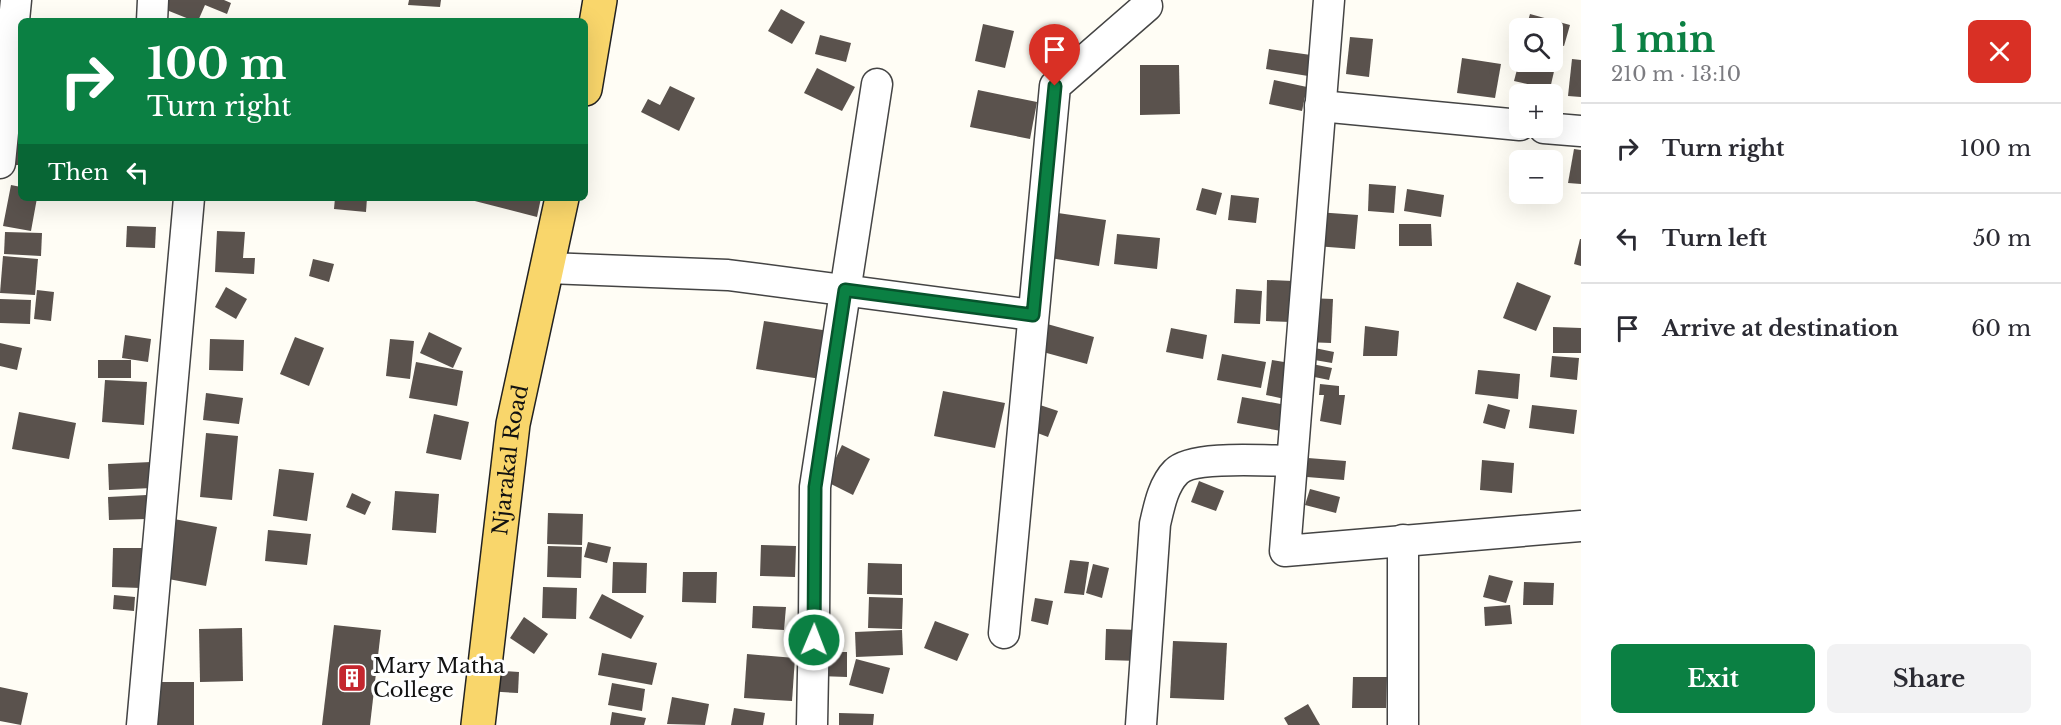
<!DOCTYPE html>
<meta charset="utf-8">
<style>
:root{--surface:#fff;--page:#f2f2f3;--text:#2b2b33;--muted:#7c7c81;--line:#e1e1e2;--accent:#0b8043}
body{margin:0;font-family:"Libre Baskerville",serif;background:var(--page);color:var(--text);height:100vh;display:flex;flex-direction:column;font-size:22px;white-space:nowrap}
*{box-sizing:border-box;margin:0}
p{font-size:20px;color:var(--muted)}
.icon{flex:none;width:33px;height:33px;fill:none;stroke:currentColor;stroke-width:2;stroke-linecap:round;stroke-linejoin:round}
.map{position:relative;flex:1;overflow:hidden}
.details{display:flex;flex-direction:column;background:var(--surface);width:480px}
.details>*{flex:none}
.hud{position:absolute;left:18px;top:18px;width:570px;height:183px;border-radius:9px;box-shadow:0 6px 24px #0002;background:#0b8043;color:#fff;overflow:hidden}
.tools{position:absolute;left:1509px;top:18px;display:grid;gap:12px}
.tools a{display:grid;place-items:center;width:54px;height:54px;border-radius:9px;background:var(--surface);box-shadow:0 6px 24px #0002;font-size:30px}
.pin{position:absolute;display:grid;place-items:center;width:51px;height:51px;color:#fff;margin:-62px -26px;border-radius:50% 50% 50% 0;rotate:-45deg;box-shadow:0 0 6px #0007}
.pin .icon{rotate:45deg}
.me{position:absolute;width:66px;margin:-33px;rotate:1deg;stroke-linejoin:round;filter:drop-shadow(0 0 4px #0008)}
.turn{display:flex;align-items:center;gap:21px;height:126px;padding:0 30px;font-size:27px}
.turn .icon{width:78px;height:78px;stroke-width:2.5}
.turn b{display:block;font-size:42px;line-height:51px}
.then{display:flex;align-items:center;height:57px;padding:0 30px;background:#0003;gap:12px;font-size:22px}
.round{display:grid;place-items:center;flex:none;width:63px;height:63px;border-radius:9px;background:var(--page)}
.summary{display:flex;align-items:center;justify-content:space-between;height:102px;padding:0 30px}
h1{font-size:36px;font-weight:700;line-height:45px;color:var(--accent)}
.primary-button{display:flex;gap:12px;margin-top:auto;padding:12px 30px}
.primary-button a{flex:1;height:69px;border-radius:9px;background:var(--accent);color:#fff;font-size:24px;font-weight:700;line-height:69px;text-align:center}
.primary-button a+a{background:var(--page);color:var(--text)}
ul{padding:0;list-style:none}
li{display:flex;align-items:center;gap:18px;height:90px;padding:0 30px;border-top:2px solid var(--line)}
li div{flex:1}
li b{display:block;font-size:22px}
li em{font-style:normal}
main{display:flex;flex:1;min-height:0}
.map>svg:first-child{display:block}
.building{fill:#5a524d}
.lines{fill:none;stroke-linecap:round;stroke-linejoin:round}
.minor-casing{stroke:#444;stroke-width:33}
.major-casing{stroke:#222;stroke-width:36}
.minor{stroke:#fff;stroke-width:30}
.major{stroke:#f9d66b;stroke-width:33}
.route-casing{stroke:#07532c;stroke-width:15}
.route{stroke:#0b8043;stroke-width:10}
.labels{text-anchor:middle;stroke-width:6;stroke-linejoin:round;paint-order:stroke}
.street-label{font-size:21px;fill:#111;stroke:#fff}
.poi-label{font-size:21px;fill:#111;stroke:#fff;text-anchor:start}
</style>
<main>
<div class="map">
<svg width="1581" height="725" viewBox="0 0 1581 725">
<rect width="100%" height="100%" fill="#fffdf5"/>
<!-- building -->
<g class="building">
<polygon points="168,0 224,0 231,3 227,14 205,5 198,21 194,21 164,9"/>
<polygon points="409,0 441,0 440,7 408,5"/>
<polygon points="781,9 805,22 792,44 768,31"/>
<polygon points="1530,14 1570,25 1564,46 1552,43 1552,28 1526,28"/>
<polygon points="983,24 1014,31 1005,68 975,61"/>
<polygon points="820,35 851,43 846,62 815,54"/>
<polygon points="1350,37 1373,39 1369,77 1346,74"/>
<polygon points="1269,49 1311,55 1308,76 1266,69"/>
<polygon points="1462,58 1501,64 1495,98 1457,93"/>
<polygon points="1572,59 1581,60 1581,97 1568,96"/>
<polygon points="1519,62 1530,62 1555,67 1550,89 1514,81"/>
<polygon points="1140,65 1179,65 1180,114 1140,115"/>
<polygon points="817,68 855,87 842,111 804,93"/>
<polygon points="1274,80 1307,87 1302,111 1269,104"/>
<polygon points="670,86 695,98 679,131 641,112 648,99 660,105"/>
<polygon points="978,90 1037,102 1030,139 970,127"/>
<polygon points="10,122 21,122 21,165 9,165"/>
<polygon points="1574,149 1581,150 1581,184 1568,183"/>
<polygon points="1369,184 1396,186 1394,213 1368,211"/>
<polygon points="11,185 21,187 21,198 37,198 31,231 3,226"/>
<polygon points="1202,188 1222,193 1216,215 1196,210"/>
<polygon points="1407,189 1444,195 1441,217 1404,211"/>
<polygon points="1231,195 1259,198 1256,223 1228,220"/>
<polygon points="335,198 367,198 366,212 334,209"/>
<polygon points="463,198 541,198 537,217"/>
<polygon points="1051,212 1106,220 1099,266 1044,257"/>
<polygon points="1317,212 1358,215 1355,249 1315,246"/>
<polygon points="1399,224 1431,224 1432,246 1399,246"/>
<polygon points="127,226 156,227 155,248 126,247"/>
<polygon points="217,231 245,232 243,258 255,258 254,274 215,272"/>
<polygon points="5,232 42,233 41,256 4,254"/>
<polygon points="1117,234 1160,238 1157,269 1114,264"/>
<polygon points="1580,239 1581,239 1581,266 1574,264"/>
<polygon points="3,256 38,259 35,295 0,293"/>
<polygon points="313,259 334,264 329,282 309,276"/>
<polygon points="1267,280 1293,281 1291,322 1266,321"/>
<polygon points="1517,282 1551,296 1536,331 1503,318"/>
<polygon points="226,287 247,299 236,319 215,307"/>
<polygon points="1236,289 1262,291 1260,324 1234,323"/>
<polygon points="37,290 54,292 51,321 34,319"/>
<polygon points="1307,298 1333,299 1331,343 1305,342"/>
<polygon points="0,299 31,300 30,324 0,323"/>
<polygon points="764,321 829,331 821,379 756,369"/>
<polygon points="1040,322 1094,337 1087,364 1032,349"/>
<polygon points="1365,326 1399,331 1397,356 1363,356"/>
<polygon points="1553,327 1581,328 1581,353 1553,353"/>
<polygon points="1171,328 1207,335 1203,359 1166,352"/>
<polygon points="429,332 462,348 453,368 420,353"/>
<polygon points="125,335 151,339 148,362 122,358"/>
<polygon points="295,337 324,348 309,386 280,374"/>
<polygon points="210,339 244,340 243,371 209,370"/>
<polygon points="390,339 414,341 410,379 386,376"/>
<polygon points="0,343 22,348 17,370 0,366"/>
<polygon points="1305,346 1334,352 1332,363 1303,358"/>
<polygon points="1222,354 1266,362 1261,388 1217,380"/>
<polygon points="1552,356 1579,358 1577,380 1550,377"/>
<rect x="98" y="360" width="33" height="18"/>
<polygon points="1272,360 1296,364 1289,400 1266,395"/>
<polygon points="416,362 463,371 457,406 409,398"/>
<polygon points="1302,362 1332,368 1329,380 1300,374"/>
<polygon points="1478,370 1520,374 1518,399 1475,394"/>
<polygon points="105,380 147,382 144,425 102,422"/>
<polygon points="1320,384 1339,386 1339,395 1345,395 1341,425 1320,421 1324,395 1319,395"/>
<polygon points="943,391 1005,403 995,448 934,436"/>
<polygon points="206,393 243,398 239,424 203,420"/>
<polygon points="1242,397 1286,405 1281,431 1237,423"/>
<polygon points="1037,404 1058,411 1048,437 1027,429"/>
<polygon points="1488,404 1510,410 1505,429 1483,423"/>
<polygon points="1532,405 1577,410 1574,434 1529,428"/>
<polygon points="19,412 76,423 69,459 12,449"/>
<polygon points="434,414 469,422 461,460 426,453"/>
<polygon points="206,433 238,436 232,500 200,497"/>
<polygon points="842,445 870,459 853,495 825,481"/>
<polygon points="1308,458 1346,461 1344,480 1307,477"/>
<polygon points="1482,460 1514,463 1512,493 1480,490"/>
<polygon points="151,462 152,488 109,490 108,464"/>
<polygon points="279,469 314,473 307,521 273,516"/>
<polygon points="1199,481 1224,491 1216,511 1191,502"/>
<polygon points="1310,489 1340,497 1336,513 1305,505"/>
<polygon points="395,491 439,494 436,533 392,530"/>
<polygon points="352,493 371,502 365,515 346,507"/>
<polygon points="147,495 147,519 109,520 108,497"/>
<polygon points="548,513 583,514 582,545 547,544"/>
<polygon points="174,519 217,527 206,586 163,578"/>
<polygon points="268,530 311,534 307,565 265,561"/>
<polygon points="588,542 611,547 607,563 584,557"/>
<polygon points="761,545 796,546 795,577 760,576"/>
<polygon points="548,546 582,547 581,578 547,577"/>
<polygon points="113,548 142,548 141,588 112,587"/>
<polygon points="1070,560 1089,562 1084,595 1064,593"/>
<polygon points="613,562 647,563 646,593 612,593"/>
<polygon points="868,563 902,564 902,595 867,594"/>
<polygon points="1093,564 1109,568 1102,598 1086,593"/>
<polygon points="683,572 717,572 716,603 682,602"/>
<polygon points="1489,575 1513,581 1506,603 1483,597"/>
<polygon points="1524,582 1554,583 1553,605 1523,605"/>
<polygon points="543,587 577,588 576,619 542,618"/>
<polygon points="602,594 644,616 631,639 589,618"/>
<polygon points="114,595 135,597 134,611 113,609"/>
<polygon points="869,597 903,598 902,629 868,628"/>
<polygon points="1035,598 1053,601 1048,625 1031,621"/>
<polygon points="1510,605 1512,624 1485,626 1484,607"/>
<polygon points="753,606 786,607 784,630 752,628"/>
<polygon points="524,617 548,634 534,654 510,638"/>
<polygon points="935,621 969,634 957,661 924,648"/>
<polygon points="334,625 381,630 370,725 322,725"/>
<polygon points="242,628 243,681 200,682 199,629"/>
<polygon points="1106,629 1140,630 1139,661 1105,660"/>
<polygon points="902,630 903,655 856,657 855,632"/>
<polygon points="1173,641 1227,643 1224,700 1170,698"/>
<polygon points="819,652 847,652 847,677 819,676"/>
<polygon points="602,653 657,663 652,685 598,675"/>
<polygon points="747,654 795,658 792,701 744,698"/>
<polygon points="856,659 890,668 883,694 849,685"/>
<polygon points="487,670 519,672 518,693 485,691"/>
<polygon points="1353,677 1387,677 1386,708 1352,708"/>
<polygon points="148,682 194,682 194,725 147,725"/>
<polygon points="612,683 645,689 642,711 608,705"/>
<polygon points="0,687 28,693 21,725 0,721"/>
<polygon points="672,697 709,704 705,725 667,724"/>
<polygon points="1308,704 1320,725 1288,725 1284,718"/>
<polygon points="734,708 765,713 763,725 731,725"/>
<polygon points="612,712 646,718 644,725 610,725"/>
<polygon points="839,713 874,714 873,725 839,725"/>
</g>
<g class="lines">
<!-- minor casing -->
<g class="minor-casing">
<g id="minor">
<polyline points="1329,0 1285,551 1581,526"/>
<polyline points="152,21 153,0"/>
<polyline points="1320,106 1520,125"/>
<polyline points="1544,128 1581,131"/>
<polyline points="0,163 16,0"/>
<polyline points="548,268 728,275 1033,315"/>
<polyline points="1403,540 1403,725"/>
<polyline points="1004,633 1055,86 1147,6"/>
<polyline points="142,725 189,198"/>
<polyline points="812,725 814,620 815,487 877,84"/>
<path d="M1141 725 1155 524C1159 507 1163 485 1176 472 1192 455 1267 461 1291 461"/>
</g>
</g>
<!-- major casing -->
<g class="major-casing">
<g id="major">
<polyline points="585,89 600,0"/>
<path id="s1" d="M478 725 513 424 562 198"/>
</g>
</g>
<!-- minor -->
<use href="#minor" class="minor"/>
<!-- major -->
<use href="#major" class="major"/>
</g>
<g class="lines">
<!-- route casing -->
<g class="route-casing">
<polyline id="route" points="814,640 815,487 845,290 1033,315 1055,86"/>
</g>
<!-- route -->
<use href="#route" class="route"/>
</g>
<!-- icons -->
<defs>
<g id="building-square" transform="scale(1.5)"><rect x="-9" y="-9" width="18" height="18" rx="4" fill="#c4262e" stroke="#fff"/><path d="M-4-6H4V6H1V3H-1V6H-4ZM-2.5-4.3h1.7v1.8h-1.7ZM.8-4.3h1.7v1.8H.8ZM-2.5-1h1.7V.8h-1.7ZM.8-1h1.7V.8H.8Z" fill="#fff"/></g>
</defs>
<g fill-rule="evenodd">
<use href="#building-square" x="352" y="678"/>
</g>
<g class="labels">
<!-- street labels -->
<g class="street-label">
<text dy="7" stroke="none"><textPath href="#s1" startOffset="267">Njarakal Road</textPath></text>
</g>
<!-- poi labels -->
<g class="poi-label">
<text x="373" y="673">Mary Matha<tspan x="373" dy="24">College</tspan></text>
</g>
</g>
</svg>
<div class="tools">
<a><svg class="icon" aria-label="search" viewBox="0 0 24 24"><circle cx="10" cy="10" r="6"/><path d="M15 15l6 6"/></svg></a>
<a>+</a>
<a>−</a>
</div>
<div class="pin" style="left:1055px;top:86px;background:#d93025"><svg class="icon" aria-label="arrive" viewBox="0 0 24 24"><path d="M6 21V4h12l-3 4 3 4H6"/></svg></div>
<svg class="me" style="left:814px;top:640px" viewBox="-20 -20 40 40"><circle r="17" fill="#0b8043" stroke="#fff" stroke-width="3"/><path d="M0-11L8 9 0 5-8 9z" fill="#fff"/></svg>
<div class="hud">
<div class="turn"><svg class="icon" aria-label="right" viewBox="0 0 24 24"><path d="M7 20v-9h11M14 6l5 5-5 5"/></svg><div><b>100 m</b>Turn right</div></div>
<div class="then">Then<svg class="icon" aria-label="left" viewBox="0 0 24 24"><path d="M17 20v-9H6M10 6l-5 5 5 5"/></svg></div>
</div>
</div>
<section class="details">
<div class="summary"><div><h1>1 min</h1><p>210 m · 13:10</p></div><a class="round" style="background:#d93025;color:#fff"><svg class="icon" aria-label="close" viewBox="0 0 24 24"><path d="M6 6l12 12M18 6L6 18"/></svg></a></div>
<ul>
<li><svg class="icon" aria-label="right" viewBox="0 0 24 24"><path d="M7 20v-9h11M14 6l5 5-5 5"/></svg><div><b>Turn right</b></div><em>100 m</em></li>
<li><svg class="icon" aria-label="left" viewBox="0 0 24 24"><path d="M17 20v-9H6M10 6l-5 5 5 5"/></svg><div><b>Turn left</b></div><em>50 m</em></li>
<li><svg class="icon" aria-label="arrive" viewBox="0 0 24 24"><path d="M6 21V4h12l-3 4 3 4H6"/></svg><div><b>Arrive at destination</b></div><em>60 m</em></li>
</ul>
<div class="primary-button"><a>Exit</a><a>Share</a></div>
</section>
</main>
